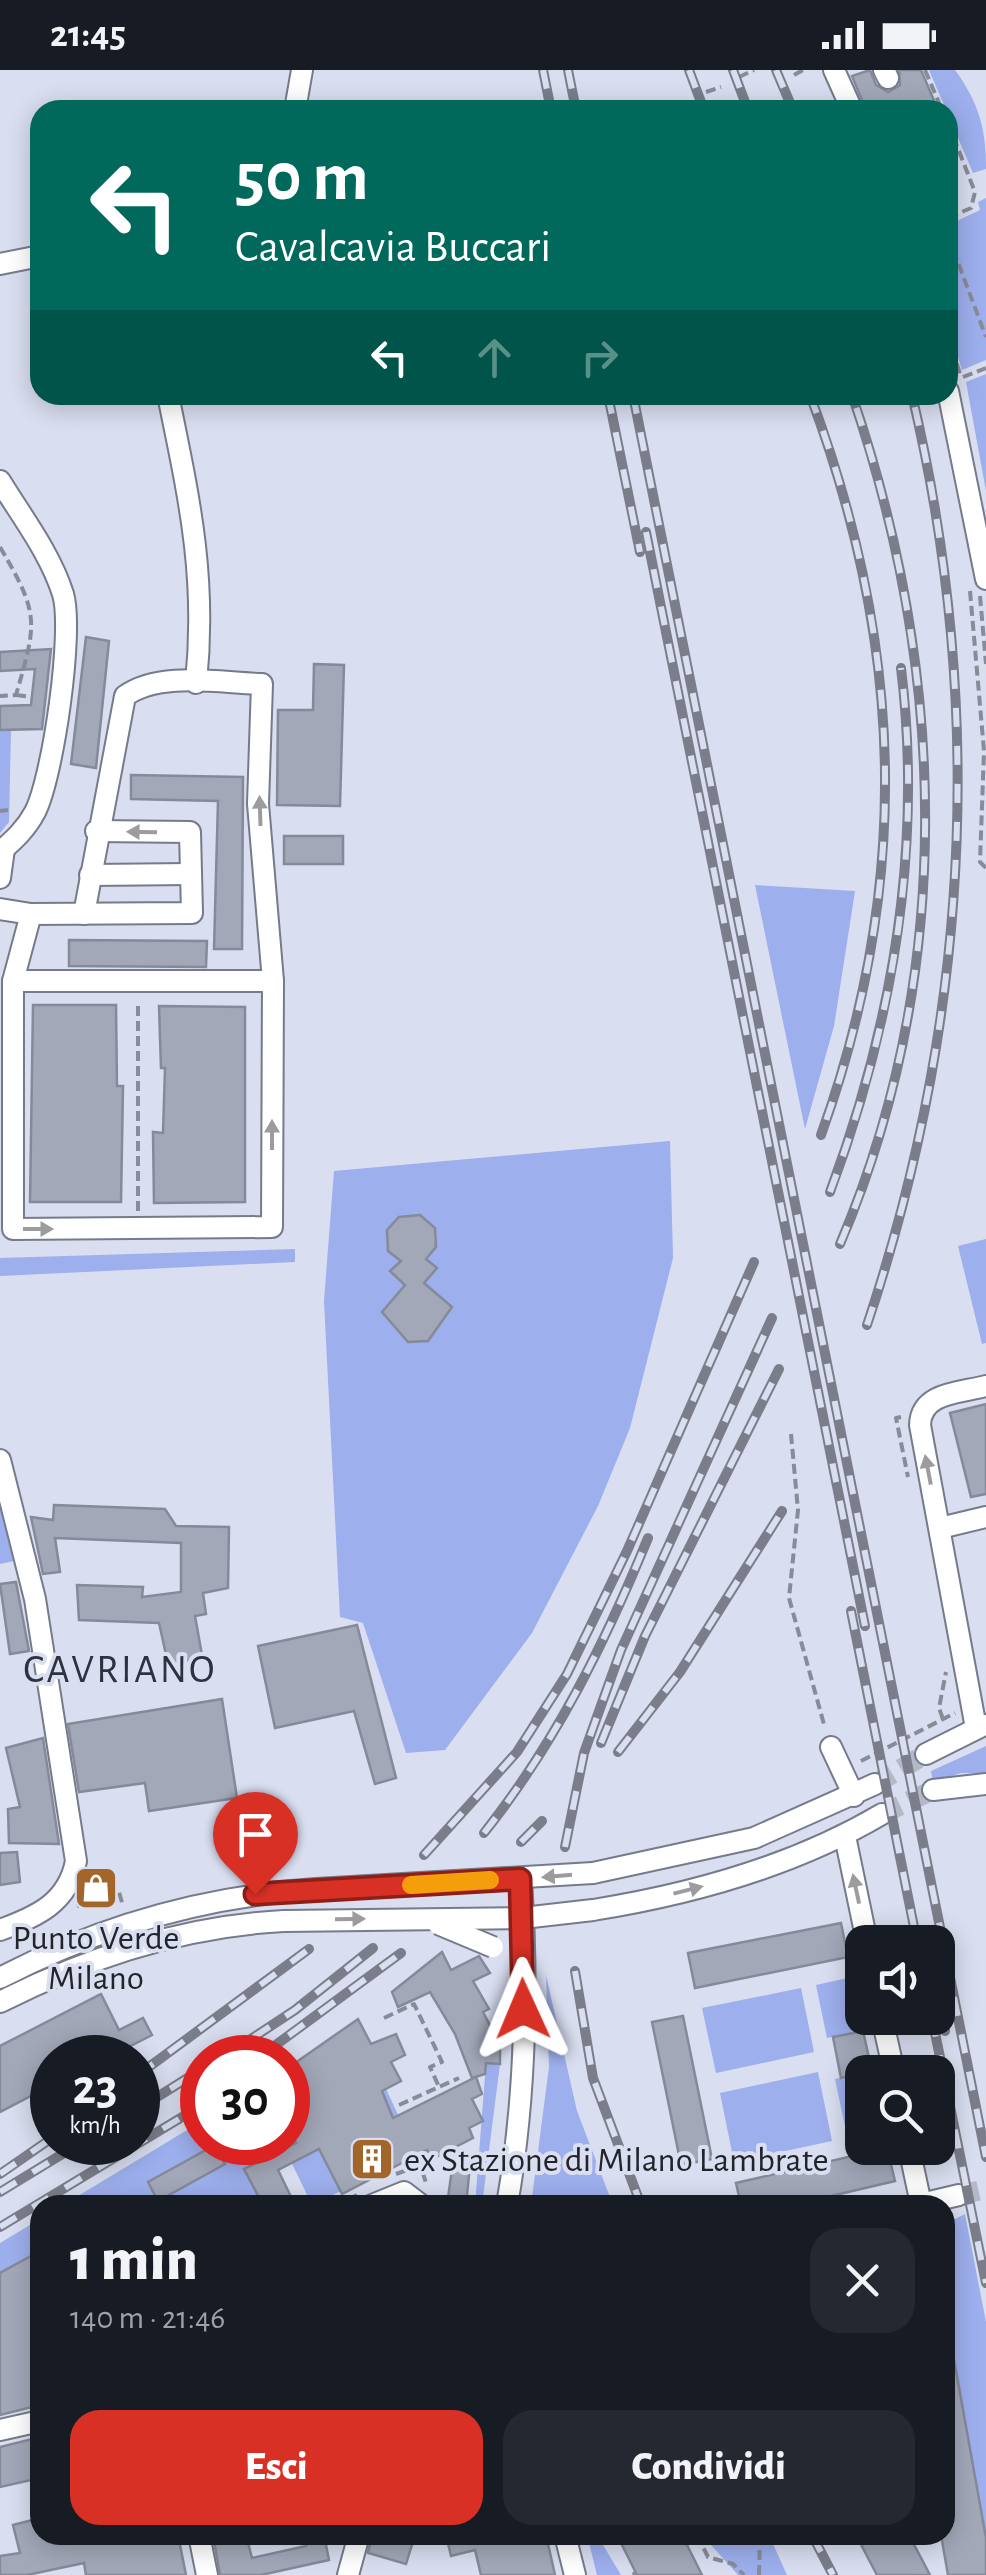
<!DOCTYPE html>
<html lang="it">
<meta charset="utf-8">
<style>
:root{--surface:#171b24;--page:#242831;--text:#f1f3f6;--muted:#9ea1a6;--accent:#d93025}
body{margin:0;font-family:"Alegreya Sans",sans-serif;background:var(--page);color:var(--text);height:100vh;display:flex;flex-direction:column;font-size:38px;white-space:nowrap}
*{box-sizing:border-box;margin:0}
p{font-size:32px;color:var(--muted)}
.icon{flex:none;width:55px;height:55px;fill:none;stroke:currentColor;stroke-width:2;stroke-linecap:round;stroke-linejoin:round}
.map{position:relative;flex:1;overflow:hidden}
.side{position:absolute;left:30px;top:2125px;width:925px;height:350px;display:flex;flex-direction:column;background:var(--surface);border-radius:30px;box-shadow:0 5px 25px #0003}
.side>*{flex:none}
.banner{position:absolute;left:30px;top:30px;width:928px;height:305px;border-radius:30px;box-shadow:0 5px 25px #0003;background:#00695c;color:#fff;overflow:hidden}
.buttons{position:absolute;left:845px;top:1855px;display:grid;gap:20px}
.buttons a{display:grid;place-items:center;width:110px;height:110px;border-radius:20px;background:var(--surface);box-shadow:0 5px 25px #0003;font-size:50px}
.speed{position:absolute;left:30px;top:1965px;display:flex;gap:20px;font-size:50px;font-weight:700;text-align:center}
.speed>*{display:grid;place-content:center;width:130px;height:130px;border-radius:50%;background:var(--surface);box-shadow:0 5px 25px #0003;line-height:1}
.speed small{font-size:25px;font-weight:400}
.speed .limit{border:15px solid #d22;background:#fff;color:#111}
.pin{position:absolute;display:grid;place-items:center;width:85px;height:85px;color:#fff;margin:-102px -42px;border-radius:50% 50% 50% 0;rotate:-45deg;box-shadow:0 0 10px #0007}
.pin .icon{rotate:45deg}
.me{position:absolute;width:110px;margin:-55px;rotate:359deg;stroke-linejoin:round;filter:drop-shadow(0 0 8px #0008)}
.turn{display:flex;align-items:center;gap:35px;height:210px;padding:0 40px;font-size:45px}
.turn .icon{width:130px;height:130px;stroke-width:2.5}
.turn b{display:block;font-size:70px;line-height:85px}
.lanes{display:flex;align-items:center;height:95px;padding:0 40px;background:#0003;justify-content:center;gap:50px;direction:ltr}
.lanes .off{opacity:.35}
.round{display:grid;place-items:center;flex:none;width:105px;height:105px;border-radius:30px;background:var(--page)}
.summary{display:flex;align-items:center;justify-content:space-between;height:170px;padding:0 40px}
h1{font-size:60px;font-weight:800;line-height:75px}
.action{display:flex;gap:20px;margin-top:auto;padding:20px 40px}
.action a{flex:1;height:115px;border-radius:30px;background:var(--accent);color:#fff;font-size:40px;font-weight:800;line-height:115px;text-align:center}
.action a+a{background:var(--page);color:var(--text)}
.status{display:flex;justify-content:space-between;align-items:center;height:70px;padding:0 50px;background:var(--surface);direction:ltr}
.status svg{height:28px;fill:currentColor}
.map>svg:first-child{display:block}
.green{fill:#9dafed}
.building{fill:#a3a8b9;stroke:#858a9a;stroke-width:2.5}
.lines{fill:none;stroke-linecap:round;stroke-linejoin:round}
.minor-tunnel{stroke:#b4b9c8;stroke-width:20;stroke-dasharray:20 10;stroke-linecap:butt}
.minor-casing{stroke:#767b8b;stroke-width:24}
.path{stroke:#888b98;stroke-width:4;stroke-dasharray:10 5;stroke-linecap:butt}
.minor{stroke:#fff;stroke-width:20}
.rail-casing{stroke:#7b7e8a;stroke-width:10}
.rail{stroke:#d9def0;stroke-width:6;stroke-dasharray:19;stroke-linecap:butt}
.minor-bridge-casing{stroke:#767b8b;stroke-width:24;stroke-linecap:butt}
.minor-bridge{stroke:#fff;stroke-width:20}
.oneway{fill:#9c9c9f}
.route-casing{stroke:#8d1f18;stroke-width:25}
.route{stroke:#d93025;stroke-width:18}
.slow{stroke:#f59e0b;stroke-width:18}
.labels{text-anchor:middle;stroke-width:8;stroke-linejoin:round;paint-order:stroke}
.poi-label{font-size:35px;fill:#22242a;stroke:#d9def0}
.quarter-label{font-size:40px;letter-spacing:2.5px;fill:#2e3240;stroke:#d9def0}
</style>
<div class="status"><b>21:45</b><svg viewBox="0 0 49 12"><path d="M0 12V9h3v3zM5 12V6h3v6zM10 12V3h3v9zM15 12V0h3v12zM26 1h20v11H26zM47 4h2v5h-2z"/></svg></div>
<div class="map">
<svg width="986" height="2505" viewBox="0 0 986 2505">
<rect width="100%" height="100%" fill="#d9def0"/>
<!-- green -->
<g class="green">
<path d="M929 0H955C979 33 986 59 986 99L973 103Z"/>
<polygon points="986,128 986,290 962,300 948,255 948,155 980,140 978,132"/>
<polygon points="986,304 986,421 966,312"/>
<polygon points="0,660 11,660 9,752 0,763"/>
<polygon points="755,815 855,821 834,956 805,1059"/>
<polygon points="670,1071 673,1188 630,1358 598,1436 532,1563 445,1680 406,1683 363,1553 340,1547 324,1231 334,1101"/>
<polygon points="986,1169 986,1273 982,1274 958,1176"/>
<polygon points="295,1179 295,1192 0,1206 0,1188"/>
<polygon points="0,1436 14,1491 0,1494"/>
<polygon points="986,1676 986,1703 961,1703 933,1712 931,1701"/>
<polygon points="546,1905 577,2041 613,2135 531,2135 549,1997"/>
<polygon points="852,1907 863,1961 827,1968 816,1915"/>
<polygon points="801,1918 814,1982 716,2003 702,1938"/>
<polygon points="486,1993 500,1994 482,2135 475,2135"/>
<polygon points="818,2002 832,2071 734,2092 720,2023"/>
<polygon points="862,2003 862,2062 847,2066 835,2009"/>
<polygon points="386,2019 402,2053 327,2093 341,2121 312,2135 282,2073 288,2072 288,2056 304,2087 390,2042 382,2021"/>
<polygon points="202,2051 202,2072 226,2073 230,2079 245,2073 265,2073 271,2086 245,2099 263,2135 63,2135"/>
<polygon points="965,2144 986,2252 986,2468 945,2239 945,2154"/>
<polygon points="40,2149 40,2181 0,2203 0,2173"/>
<polygon points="587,2465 597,2465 621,2505 597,2505"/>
<polygon points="702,2465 769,2465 787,2505 738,2505"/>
</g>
<!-- building -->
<g class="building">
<polygon points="870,0 876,15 888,22 900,15 899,0 921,0 938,40 866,40 852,6"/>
<polygon points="86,567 109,571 96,698 71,694"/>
<polygon points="51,579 42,659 0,660 0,636 31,635 35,599 0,601 0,582"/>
<polygon points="314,594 344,595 340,736 277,735 278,640 313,640"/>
<polygon points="131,705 243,707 242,879 214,879 218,731 131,729"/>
<rect x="284" y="766" width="59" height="28"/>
<polygon points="69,870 207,871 206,897 69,896"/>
<polygon points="33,935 116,935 117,1016 123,1016 121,1132 30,1132"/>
<polygon points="159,936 245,937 245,1132 154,1133 153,1062 163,1063 165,998 161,998"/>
<polygon points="420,1145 435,1158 436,1177 426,1189 437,1198 424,1213 452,1237 428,1271 408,1272 382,1242 405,1215 390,1201 401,1191 388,1181 387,1160 399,1147"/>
<polygon points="986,1334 986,1424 971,1427 950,1343"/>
<polygon points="54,1435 165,1439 176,1456 229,1457 228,1518 203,1523 206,1544 195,1546 202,1585 169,1598 159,1553 79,1550 77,1515 143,1517 142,1527 181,1522 181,1473 55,1468 60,1502 43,1504 31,1447 53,1450"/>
<polygon points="16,1512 29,1581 10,1584 0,1514"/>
<polygon points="357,1555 396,1708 375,1714 354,1641 275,1658 258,1576"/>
<polygon points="222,1629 237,1728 149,1741 145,1713 79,1722 68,1654"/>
<polygon points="43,1668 59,1774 9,1773 8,1739 20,1737 6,1678"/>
<polygon points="17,1782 20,1812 0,1815 0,1783"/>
<polygon points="841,1853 848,1887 695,1918 688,1883"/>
<polygon points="442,1882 451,1900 479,1886 490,1903 473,1911 489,1939 483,1942 494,1963 500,1963 500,1994 486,1993 485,2004 472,2008 455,1964 430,1922 398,1937 392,1922"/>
<polygon points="101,1924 119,1960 143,1948 152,1965 107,1988 52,1988 52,2015 0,2042 0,1976"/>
<polygon points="683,1946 712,2089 681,2095 652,1952"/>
<polygon points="358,1949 371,1974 396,1964 405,1985 391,1992 401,2011 382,2021 393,2048 476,2007 482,2024 472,2029 483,2051 469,2058 473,2068 432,2089 427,2080 342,2124 319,2079 278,2100 295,2135 263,2135 244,2099 296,2073 288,2056 288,1998"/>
<polygon points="863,1961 872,2001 841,2008 833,1967"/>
<polygon points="215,2075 225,2094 158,2131 148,2112"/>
<polygon points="887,2078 895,2111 793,2135 741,2135 736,2113"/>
<polygon points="453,2092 470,2095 466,2135 447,2135"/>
<polygon points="40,2181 40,2335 0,2345 0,2203"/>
<polygon points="953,2284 986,2468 986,2505 948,2505 941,2465 945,2465 945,2285"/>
<polygon points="40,2367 40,2408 0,2417 0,2377"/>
<polygon points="40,2448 40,2465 178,2465 186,2505 86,2505 84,2493 27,2505 0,2505 0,2486 20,2483 13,2455"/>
<polygon points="213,2465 246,2465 252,2488 306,2476 304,2465 324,2465 329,2490 261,2505 220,2505"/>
<polygon points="372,2465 415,2465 406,2494 368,2483"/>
<polygon points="446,2465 546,2465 555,2505 481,2505 475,2480 451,2486"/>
<polygon points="617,2465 682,2465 702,2505 637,2505"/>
<polygon points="856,2465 909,2465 930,2505 877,2505"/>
</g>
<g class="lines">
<!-- minor-tunnel -->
<g class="minor-tunnel">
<polyline points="875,1714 926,1684"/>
<polyline points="882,1744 933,1720"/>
<polyline points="959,2125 986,2119"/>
</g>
<!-- minor casing -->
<g class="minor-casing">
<g id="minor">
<polyline points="834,0 852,40"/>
<polyline points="884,0 888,8"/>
<polyline points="295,40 302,0"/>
<polyline points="0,194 40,186"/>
<polyline points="948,321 986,509"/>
<path d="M168 325C189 428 207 506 196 613"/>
<path d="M0 411C22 447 50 483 63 524 74 561 53 707 35 742 26 759 14 770 0 782"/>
<polyline points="90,805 191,804"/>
<polyline points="0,808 4,779"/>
<polyline points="0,839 31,844 192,843 190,762 96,761"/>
<path d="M31 844 13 911V1159L272 1157 273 911 258 734 262 614C220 613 160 601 125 626L84 844"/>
<polyline points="13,911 273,911"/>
<path d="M0 1390 35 1529 76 1791C68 1833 36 1847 0 1860"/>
<polyline points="940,1458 986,1447"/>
<path d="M976 1658 920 1355C921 1322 960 1323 986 1316"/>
<polyline points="831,1677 854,1726"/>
<polyline points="926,1684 984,1655"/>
<polyline points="933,1720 986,1714"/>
<polyline points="845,1766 867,1872"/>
<polyline points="593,1803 754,1768 875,1714"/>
<path d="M593 1840C693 1824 794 1796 882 1744"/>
<path d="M0 1908C98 1857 205 1826 316 1819"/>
<path d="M0 1932C89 1887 184 1856 284 1851"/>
<polyline points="882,1948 894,2002"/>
<polyline points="909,2078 921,2134"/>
<polyline points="372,2135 404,2122 421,2135"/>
<path d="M507 2135C526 2027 528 1918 521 1809"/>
<polyline points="917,2135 959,2125"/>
<polyline points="0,2360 40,2351"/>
<polyline points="199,2465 207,2505"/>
<polyline points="565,2465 575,2505"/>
<polyline points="348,2505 359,2465"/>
</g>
</g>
<!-- path -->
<g class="path">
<polyline points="925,0 942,40"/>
<polyline points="794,5 803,0"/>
<polyline points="739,7 754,0"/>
<polyline points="706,22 721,17"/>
<polyline points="948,53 975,122 971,138 948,148"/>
<polyline points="948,166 986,267"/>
<polyline points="948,265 960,304"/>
<polyline points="963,307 986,298"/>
<path d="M0 477C40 545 37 552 16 625L0 626"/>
<polyline points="970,521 984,681 980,792 986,798"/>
<polyline points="980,526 986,594"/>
<polyline points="16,625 32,627"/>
<polyline points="0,741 8,740"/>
<polyline points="138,1141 138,931"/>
<polyline points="901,1347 896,1348 908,1407"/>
<polyline points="791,1364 798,1440 789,1528 825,1658"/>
<polyline points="943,1649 939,1638 946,1602"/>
<polyline points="861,1691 955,1643"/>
<polyline points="77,1836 119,1822 123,1836"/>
<polyline points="384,1948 414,1934 442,1992 430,1997 439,2017"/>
<polyline points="399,2035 459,2008"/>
<polyline points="396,2104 415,2097 422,2100 427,2116"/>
<polyline points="337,2135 357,2125"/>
<polyline points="697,2465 708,2487 733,2494 744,2505"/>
<polyline points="633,2505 636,2502"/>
<polyline points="759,2505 760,2465"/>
</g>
<!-- minor -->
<use href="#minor" class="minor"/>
<!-- rail casing -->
<g class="rail-casing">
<g id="rail">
<polyline points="543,0 551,40"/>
<polyline points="568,0 576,40"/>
<polyline points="689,0 704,40"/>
<polyline points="733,0 748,40"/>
<polyline points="776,0 793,40"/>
<polyline points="608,325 640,482"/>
<polyline points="633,325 986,2087"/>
<path d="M810 325C904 575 912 813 821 1065"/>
<polyline points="646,462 865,1556"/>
<path d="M830 1122C893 953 923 779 901 598"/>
<path d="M840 1174C956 902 947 603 852 325"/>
<path d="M867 1255C969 950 986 639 912 325"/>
<polyline points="851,1541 917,1872"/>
<polyline points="601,1673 645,1566 779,1299"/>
<polyline points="618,1682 680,1602 782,1441"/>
<path d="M484 1763C556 1672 604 1575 648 1468"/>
<polyline points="521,1772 542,1751"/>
<polyline points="565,1777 584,1683 621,1580 772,1248"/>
<polyline points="424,1785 517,1682 567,1604 627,1481 754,1192"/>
<polyline points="575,1901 593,2008 641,2135"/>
<polyline points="938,1920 945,1961"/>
<polyline points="932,1948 986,2213"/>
<polyline points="222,1988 295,1940 373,1878"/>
<polyline points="258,1988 401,1883"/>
<polyline points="138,2005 309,1879"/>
<polyline points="138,2039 202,1999"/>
<polyline points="0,2104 52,2068"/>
<polyline points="0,2122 82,2072"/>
<polyline points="0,2157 202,2035"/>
<polyline points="812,2465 833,2505"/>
</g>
</g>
<!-- rail -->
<use href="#rail" class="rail"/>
<!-- minor-bridge casing -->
<g class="minor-bridge-casing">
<g id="minor-bridge">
<polyline points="316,1819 593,1803"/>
<polyline points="284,1851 523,1848 593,1840"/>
<polyline points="438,1854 493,1877"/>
</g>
</g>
<!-- minor-bridge -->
<use href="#minor-bridge" class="minor-bridge"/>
</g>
<!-- one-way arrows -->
<defs><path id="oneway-solid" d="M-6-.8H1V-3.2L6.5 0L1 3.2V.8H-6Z" transform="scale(2.5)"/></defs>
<g class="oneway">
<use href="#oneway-solid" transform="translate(260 741) rotate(-92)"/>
<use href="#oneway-solid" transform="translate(142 762) rotate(-179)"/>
<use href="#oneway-solid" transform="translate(272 1065) rotate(-90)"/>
<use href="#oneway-solid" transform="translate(38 1159)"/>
<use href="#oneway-solid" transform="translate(928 1400) rotate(-101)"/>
<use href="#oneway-solid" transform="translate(557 1806) rotate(175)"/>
<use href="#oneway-solid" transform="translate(856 1819) rotate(-102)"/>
<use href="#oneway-solid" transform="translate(688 1820) rotate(-14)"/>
<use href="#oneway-solid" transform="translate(350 1849) rotate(-1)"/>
</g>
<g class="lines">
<!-- route casing -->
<g class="route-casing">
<polyline id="route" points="255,1824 520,1809 523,1939"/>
</g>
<!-- route -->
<use href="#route" class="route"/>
<!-- slow -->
<polyline class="slow" points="411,1815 490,1810"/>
</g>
<!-- icons -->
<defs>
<g id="shop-square" transform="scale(2.25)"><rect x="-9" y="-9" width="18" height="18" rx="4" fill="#a3662a" stroke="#d9def0"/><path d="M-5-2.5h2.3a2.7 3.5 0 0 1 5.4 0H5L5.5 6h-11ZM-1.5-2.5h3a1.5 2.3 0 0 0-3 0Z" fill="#fff"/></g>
<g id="building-square" transform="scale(2.25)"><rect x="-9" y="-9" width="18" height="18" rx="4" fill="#a3662a" stroke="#d9def0"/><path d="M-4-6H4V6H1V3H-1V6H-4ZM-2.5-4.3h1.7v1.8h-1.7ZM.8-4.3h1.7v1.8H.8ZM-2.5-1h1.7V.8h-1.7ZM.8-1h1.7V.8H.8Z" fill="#fff"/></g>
</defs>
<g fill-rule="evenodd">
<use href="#shop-square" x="96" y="1818"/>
<use href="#building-square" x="372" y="2089"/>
</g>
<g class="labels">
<!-- poi labels -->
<g class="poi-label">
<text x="96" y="1879">Punto Verde<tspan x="96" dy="40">Milano</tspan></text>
<text x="404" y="2101" text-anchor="start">ex Stazione di Milano Lambrate</text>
</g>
<!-- quarter labels -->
<g class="quarter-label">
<text x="120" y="1612">CAVRIANO</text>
</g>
</g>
</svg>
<div class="buttons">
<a><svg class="icon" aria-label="sound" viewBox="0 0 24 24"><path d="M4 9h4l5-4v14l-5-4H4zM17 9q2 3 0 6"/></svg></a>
<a><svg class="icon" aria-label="search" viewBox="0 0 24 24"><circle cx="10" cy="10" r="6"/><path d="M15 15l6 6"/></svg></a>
</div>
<div class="speed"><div>23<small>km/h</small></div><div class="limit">30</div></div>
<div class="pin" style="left:255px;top:1824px;background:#d93025"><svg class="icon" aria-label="arrive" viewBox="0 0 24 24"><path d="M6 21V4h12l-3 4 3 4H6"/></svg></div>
<svg class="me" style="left:523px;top:1939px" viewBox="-20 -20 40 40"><path d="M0-17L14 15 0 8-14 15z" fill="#d93025" stroke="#fff" stroke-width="4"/></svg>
<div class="banner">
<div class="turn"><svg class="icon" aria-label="left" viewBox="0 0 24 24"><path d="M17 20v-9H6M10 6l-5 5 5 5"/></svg><div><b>50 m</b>Cavalcavia Buccari</div></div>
<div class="lanes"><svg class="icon" aria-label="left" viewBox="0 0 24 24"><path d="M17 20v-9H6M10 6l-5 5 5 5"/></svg><svg class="icon off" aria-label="ahead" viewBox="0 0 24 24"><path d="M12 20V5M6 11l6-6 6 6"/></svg><svg class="icon off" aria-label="right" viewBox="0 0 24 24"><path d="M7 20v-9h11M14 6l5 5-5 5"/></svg></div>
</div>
<section class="side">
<div class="summary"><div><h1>1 min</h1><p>140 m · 21:46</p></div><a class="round"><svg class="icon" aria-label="close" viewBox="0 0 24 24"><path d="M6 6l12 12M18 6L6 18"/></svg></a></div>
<div class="action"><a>Esci</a><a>Condividi</a></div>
</section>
</div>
